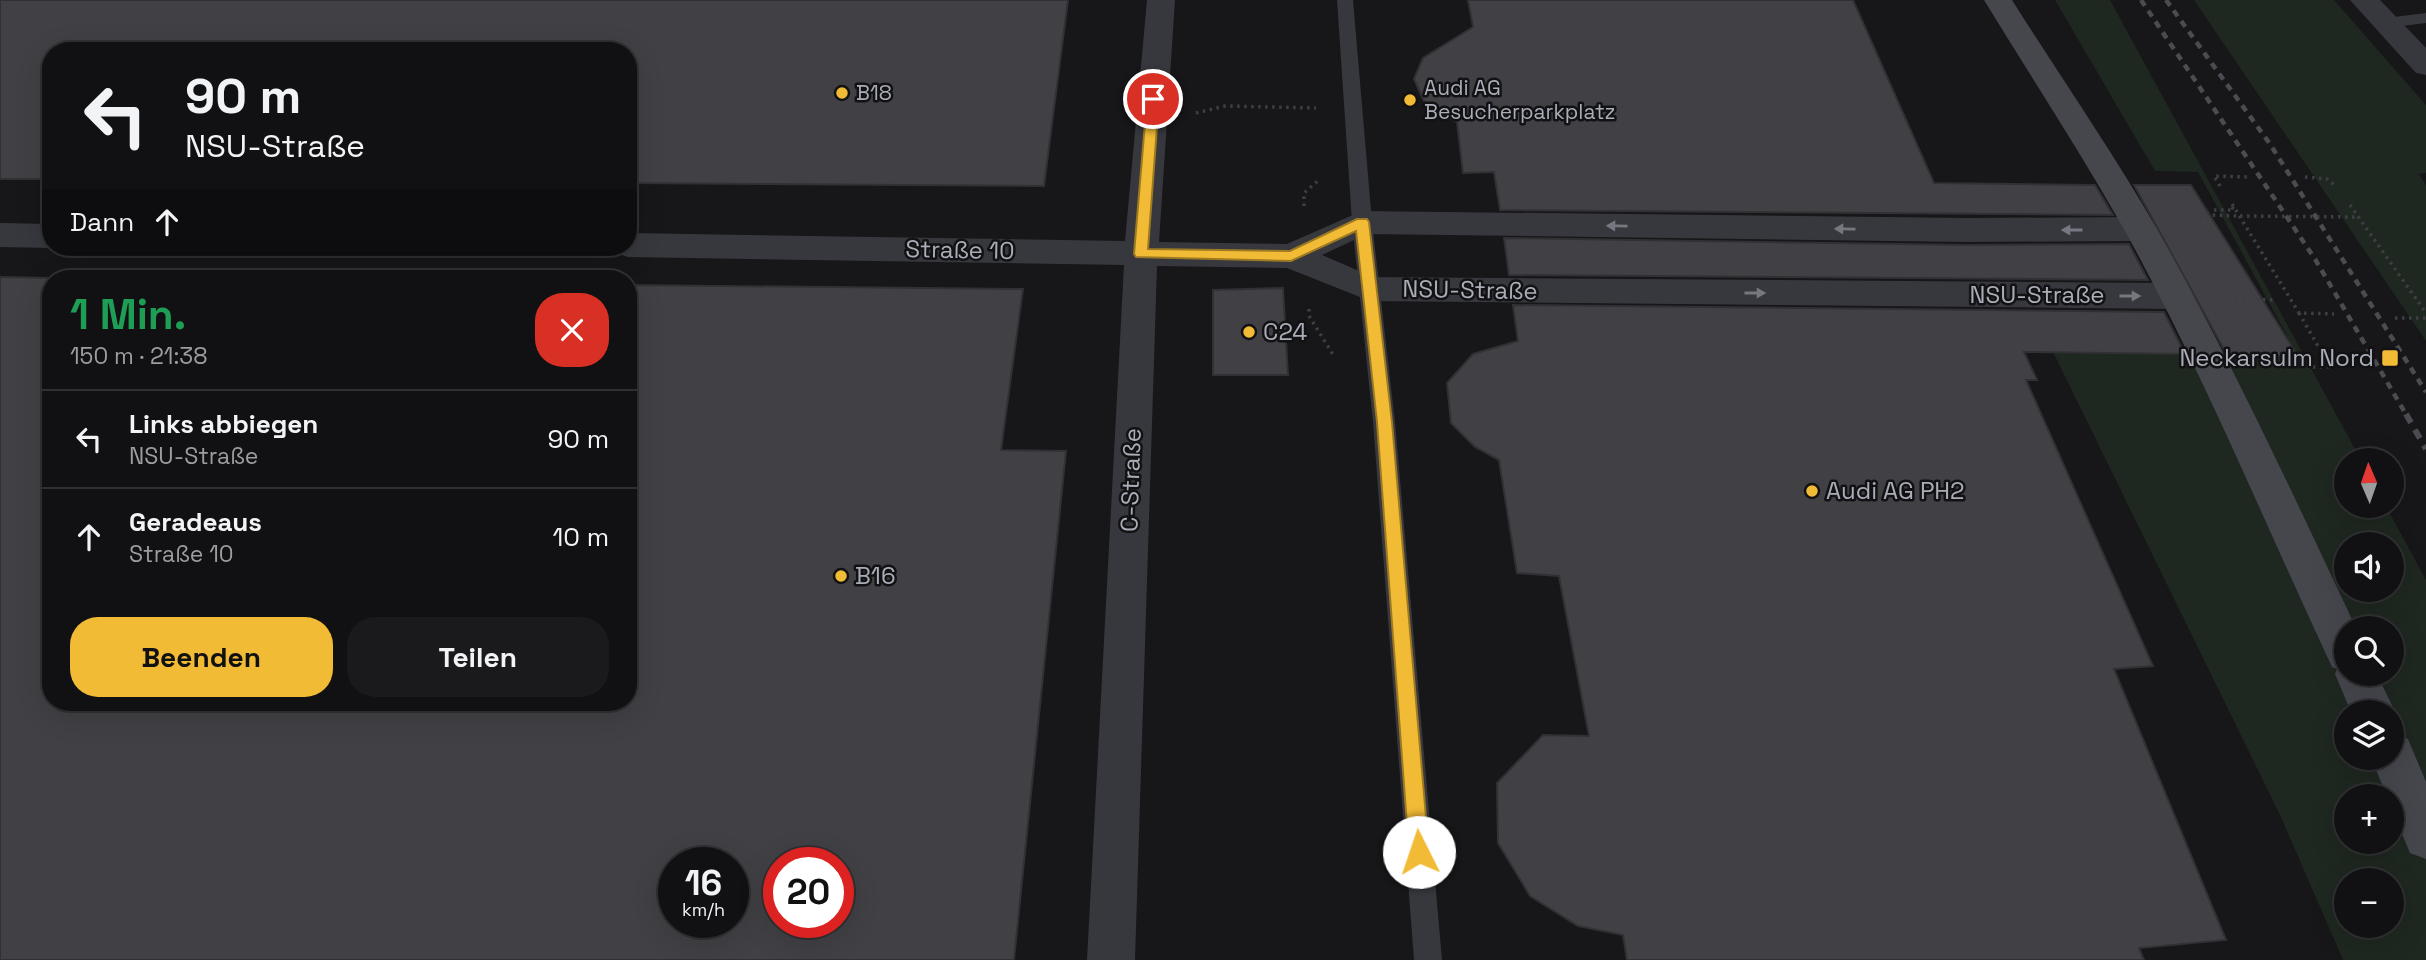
<!DOCTYPE html>
<html lang="de">
<meta charset="utf-8">
<style>
:root{--surface:#111012;--page:#1a191b;--text:#f1f3f6;--muted:#9c9d9f;--line:#303032;--accent:#f2bb35}
body{margin:0;font-family:"Space Grotesk",sans-serif;background:var(--page);color:var(--text);height:100vh;display:flex;flex-direction:column;font-size:26px;white-space:nowrap}
*{box-sizing:border-box;margin:0}
p{font-size:23px;color:var(--muted)}
.icon{flex:none;width:38px;height:38px;fill:none;stroke:currentColor;stroke-width:2;stroke-linecap:round;stroke-linejoin:round}
.map{position:relative;flex:1;overflow:hidden}
.panel{position:absolute;left:42px;top:270px;width:595px;height:441px;display:flex;flex-direction:column;background:var(--surface);border-radius:28px;box-shadow:0 7px 28px #0002,0 0 0 2px var(--line)}
.panel>*{flex:none}
.hud{position:absolute;left:42px;top:42px;width:595px;height:214px;border-radius:28px;box-shadow:0 7px 28px #0002,0 0 0 2px var(--line);background:#111012;color:var(--text);overflow:hidden}
.needle{width:46px;rotate:358deg}
.tools{position:absolute;left:2334px;top:448px;display:grid;gap:14px}
.tools a{display:grid;place-items:center;width:70px;height:70px;border-radius:50%;background:var(--surface);box-shadow:0 7px 28px #0002,0 0 0 2px var(--line);font-size:35px}
.speed{position:absolute;left:658px;top:847px;display:flex;gap:14px;font-size:35px;font-weight:700;text-align:center}
.speed>*{display:grid;place-content:center;width:91px;height:91px;border-radius:50%;background:var(--surface);box-shadow:0 7px 28px #0002,0 0 0 2px var(--line);line-height:1}
.speed small{font-size:18px;font-weight:400}
.speed .limit{border:10px solid #d22;background:#fff;color:#111}
.pin{position:absolute;display:grid;place-items:center;width:60px;height:60px;color:#fff;margin:-30px;border:4px solid #fff;border-radius:50%;box-shadow:0 2px 7px #0007}
.me{position:absolute;width:77px;margin:-38px;rotate:356deg;stroke-linejoin:round;filter:drop-shadow(0 0 5px #0008)}
.turn{display:flex;align-items:center;gap:24px;height:147px;padding:0 28px;font-size:32px}
.turn .icon{width:91px;height:91px;stroke-width:2.5}
.turn b{display:block;font-size:49px;line-height:60px}
.then{display:flex;align-items:center;height:66px;padding:0 28px;background:#0003;gap:14px;font-size:26px}
.round{display:grid;place-items:center;flex:none;width:74px;height:74px;border-radius:28px;background:var(--page)}
.summary{display:flex;align-items:center;justify-content:space-between;height:119px;padding:0 28px}
h1{font-size:42px;font-weight:800;line-height:52px;color:#1e9e55}
.primary-button{display:flex;gap:14px;margin-top:auto;padding:14px 28px}
.primary-button a{flex:1;height:80px;border-radius:28px;background:var(--accent);color:#111;font-size:28px;font-weight:800;line-height:80px;text-align:center}
.primary-button a+a{background:var(--page);color:var(--text)}
ul{padding:0;list-style:none}
li{display:flex;align-items:center;gap:21px;height:98px;padding:0 28px;border-top:2px solid var(--line)}
li div{flex:1}
li b{display:block;font-size:26px}
li em{font-style:normal}
.map>svg:first-child{display:block}
.green{fill:#1e2720;fill-rule:evenodd}
.building{fill:#414145;stroke:#313034;stroke-width:2;fill-rule:evenodd}
.lines{fill:none;stroke-linecap:round;stroke-linejoin:round}
.path{stroke:#3d3f44;stroke-width:3.5;stroke-dasharray:2.5 4.5;stroke-linecap:butt}
.lane{fill:#37383d;fill-rule:evenodd}
.street{fill:#37383d;fill-rule:evenodd}
.secondary{fill:#45474d;fill-rule:evenodd}
.rail-far1{stroke:#4a4c52;stroke-width:4.5;stroke-dasharray:7 6;stroke-linecap:butt}
.rail{stroke:#4a4c52;stroke-width:6;stroke-dasharray:10 8;stroke-linecap:butt}
.path-bridge{stroke:#3d3f44;stroke-width:3.5;stroke-dasharray:2.5 4.5;stroke-linecap:butt}
.oneway{fill:#767881}
.route{fill:#f2bb35;stroke:#9d7a22;stroke-width:2}
.poi-dot{fill:#f2bb35;stroke:#121113;stroke-width:2.5}
.labels{text-anchor:middle;stroke-width:5;stroke-linejoin:round;paint-order:stroke}
.far-poi-label{font-size:21px;fill:#a9adb8;stroke:#121113;text-anchor:start}
.street-label{font-size:24px;fill:#a9adb8;stroke:#121113}
.poi-label{font-size:24px;fill:#a9adb8;stroke:#121113;text-anchor:start}
</style>
<div class="map">
<svg width="2426" height="960" viewBox="0 0 2426 960">
<rect width="100%" height="100%" fill="#171618"/>
<!-- green -->
<g class="green">
<path d="M2055 0H2110L2361 460H2347V506H2386L2426 580V960H2343L2280 815 2053 352 2298 356 2198 172 2155 171ZM2347 544H2392V590H2347ZM2347 628H2392V674H2347ZM2347 712H2392V758H2347ZM2347 796H2392V842H2347ZM2347 880H2392V926H2347Z"/>
<polygon points="2194,0 2334,0 2426,105 2426,173 2419,174 2426,185 2426,341"/>
</g>
<!-- building -->
<g class="building">
<polygon points="0,0 1068,0 1044,186 628,183 628,51 51,51 51,179 0,179"/>
<polygon points="1468,0 1853,0 1934,183 2095,185 2113,215 1500,210 1494,172 1463,173 1457,122 1426,106 1414,79 1423,58 1473,27"/>
<polygon points="2134,185 2191,185 2298,356 2227,355"/>
<polygon points="1504,238 1968,245 2129,244 2148,280 1509,275"/>
<path d="M0 277 51 278V702H628V285L1023 289 1001 450 1066 451 1014 960H0ZM674 863H733V922H674ZM779 863H838V922H779Z"/>
<polygon points="1283,288 1288,375 1213,375 1213,290"/>
<polygon points="1513,305 2164,312 2185,354 2024,352 2037,380 2026,380 2153,666 2114,669 2226,940 2139,948 2144,960 1627,960 1623,935 1578,926 1530,896 1498,843 1497,783 1543,735 1589,736 1559,576 1517,573 1499,460 1475,447 1451,423 1447,383 1473,354 1518,341"/>
</g>
<g class="lines">
<!-- path -->
<g class="path">
<polyline points="1196,113 1225,106 1316,108"/>
<polyline points="2305,177 2327,179 2337,187"/>
<polyline points="2220,186 2214,176 2249,177"/>
<polyline points="2232,204 2299,313 2334,314"/>
<polyline points="2350,205 2426,313"/>
<polyline points="1304,206 1304,193 1319,180"/>
<polyline points="2214,210 2234,210 2232,207"/>
<polyline points="2186,223 2210,215 2239,216"/>
<polyline points="2228,298 2273,300"/>
<polyline points="1309,309 1309,316 1334,356"/>
<polyline points="2299,313 2330,367 2307,367"/>
<polyline points="2395,318 2426,318"/>
</g>
<!-- lane -->
<g class="lane">
<polygon points="1337,0 1353,0 1372,222 1395,422 1442,960 1414,960 1373,422 1352,222"/>
<polygon points="2426,13 2426,23 2386,28 2377,23 2386,18"/>
</g>
<!-- street -->
<g class="street">
<polygon points="1147,0 1175,0 1159,242 1287,244 1362,211 1968,218 2140,217 2152,221 2157,229 2152,237 2140,241 1968,242 1367,234 1322,255 1373,277 2176,283 2188,287 2193,296 2188,305 2176,309 1370,301 1287,268 1157,266 1135,960 1087,960 1124,265 628,257 616,253 612,247 628,247 628,233 1125,241"/>
<polygon points="2350,0 2380,0 2426,48 2426,75 2416,73"/>
<polygon points="0,223 51,224 51,247 54,247 51,248 0,247"/>
</g>
<!-- secondary -->
<g class="secondary">
<path d="M1984 0H2012C2060 76 2112 151 2157 229 2230 358 2293 494 2356 628H2347V674H2377L2395 712 2392 717V712H2351L2335 674 2337 669 2332 667C2264 522 2203 372 2125 231 2081 153 2031 77 1984 0Z"/>
<polygon points="2392,733 2408,739 2426,782 2426,859 2410,853 2392,810 2392,796 2387,796 2371,758 2392,758"/>
</g>
<!-- rail-far1 -->
<g class="rail-far1">
<polyline points="2141,0 2315,259 2407,416"/>
<polyline points="2166,0 2270,144 2426,392"/>
</g>
<!-- rail -->
<polyline class="rail" points="2406,414 2426,449"/>
<!-- path-bridge -->
<polyline class="path-bridge" points="2240,216 2358,217"/>
</g>
<!-- one-way arrows -->
<defs><path id="oneway-solid" d="M-6-.8H1V-3.2L6.5 0L1 3.2V.8H-6Z" transform="scale(1.75)"/></defs>
<g class="oneway">
<use href="#oneway-solid" transform="translate(1617 226) rotate(-179)"/>
<use href="#oneway-solid" transform="translate(1845 229) rotate(-179)"/>
<use href="#oneway-solid" transform="translate(2072 230) rotate(180)"/>
<use href="#oneway-solid" transform="translate(1755 293)"/>
<use href="#oneway-solid" transform="translate(2130 296)"/>
</g>
<!-- route -->
<polygon class="route" points="1153,95 1159,99 1148,249 1290,251 1357,219 1367,219 1369,222 1392,422 1429,852 1426,859 1419,862 1412,859 1409,852 1377,422 1356,231 1291,261 1136,257 1134,254 1147,99"/>
<!-- markers -->
<g class="poi-dot">
<circle cx="842" cy="93" r="7"/>
<circle cx="1410" cy="100" r="7"/>
<circle cx="1249" cy="332" r="7"/>
<rect x="2381" y="349" width="18" height="18" rx="3.5"/>
<circle cx="1812" cy="491" r="7"/>
<circle cx="841" cy="576" r="7"/>
</g>
<g class="labels">
<!-- far-poi labels -->
<g class="far-poi-label">
<text x="1424" y="95">Audi AG<tspan x="1424" dy="24">Besucherparkplatz</tspan></text>
<text x="856" y="100">B18</text>
</g>
<!-- street labels -->
<g class="street-label">
<text transform="translate(960 250) rotate(1)" y="8">Straße 10</text>
<text transform="translate(1470 290) rotate(1)" y="8">NSU-Straße</text>
<text x="2037" y="303">NSU-Straße</text>
<text transform="translate(1131 480) rotate(-88)" y="8">C-Straße</text>
</g>
<!-- poi labels -->
<g class="poi-label">
<text x="1263" y="340">C24</text>
<text x="2374" y="366" text-anchor="end">Neckarsulm Nord</text>
<text x="1826" y="499">Audi AG PH2</text>
<text x="855" y="584">B16</text>
</g>
</g>
</svg>
<div class="tools">
<a><svg class="needle" viewBox="-14 -14 28 28"><path d="M0-13l5 13h-10z" fill="#e53935"/><path d="M0 13l5-13h-10z" fill="#9c9d9f"/></svg></a>
<a><svg class="icon" aria-label="sound" viewBox="0 0 24 24"><path d="M4 9h4l5-4v14l-5-4H4zM17 9q2 3 0 6"/></svg></a>
<a><svg class="icon" aria-label="search" viewBox="0 0 24 24"><circle cx="10" cy="10" r="6"/><path d="M15 15l6 6"/></svg></a>
<a><svg class="icon" aria-label="layers" viewBox="0 0 24 24"><path d="M12 4l9 5-9 5-9-5zM3 14l9 5 9-5"/></svg></a>
<a>+</a>
<a>−</a>
</div>
<div class="speed"><div>16<small>km/h</small></div><div class="limit">20</div></div>
<div class="pin" style="left:1153px;top:99px;background:#d93025"><svg class="icon" aria-label="arrive" viewBox="0 0 24 24"><path d="M6 21V4h12l-3 4 3 4H6"/></svg></div>
<svg class="me" style="left:1419px;top:852px" viewBox="-20 -20 40 40"><circle r="19" fill="#fff"/><path d="M0-13L10 11 0 6-10 11z" fill="#f2bb35"/></svg>
<div class="hud">
<div class="turn"><svg class="icon" aria-label="left" viewBox="0 0 24 24"><path d="M17 20v-9H6M10 6l-5 5 5 5"/></svg><div><b>90 m</b>NSU-Straße</div></div>
<div class="then">Dann<svg class="icon" aria-label="ahead" viewBox="0 0 24 24"><path d="M12 20V5M6 11l6-6 6 6"/></svg></div>
</div>
<section class="panel">
<div class="summary"><div><h1>1 Min.</h1><p>150 m · 21:38</p></div><a class="round" style="background:#d93025;color:#fff"><svg class="icon" aria-label="close" viewBox="0 0 24 24"><path d="M6 6l12 12M18 6L6 18"/></svg></a></div>
<ul>
<li><svg class="icon" aria-label="left" viewBox="0 0 24 24"><path d="M17 20v-9H6M10 6l-5 5 5 5"/></svg><div><b>Links abbiegen</b><p>NSU-Straße</p></div><em>90 m</em></li>
<li><svg class="icon" aria-label="ahead" viewBox="0 0 24 24"><path d="M12 20V5M6 11l6-6 6 6"/></svg><div><b>Geradeaus</b><p>Straße 10</p></div><em>10 m</em></li>
</ul>
<div class="primary-button"><a>Beenden</a><a>Teilen</a></div>
</section>
</div>
